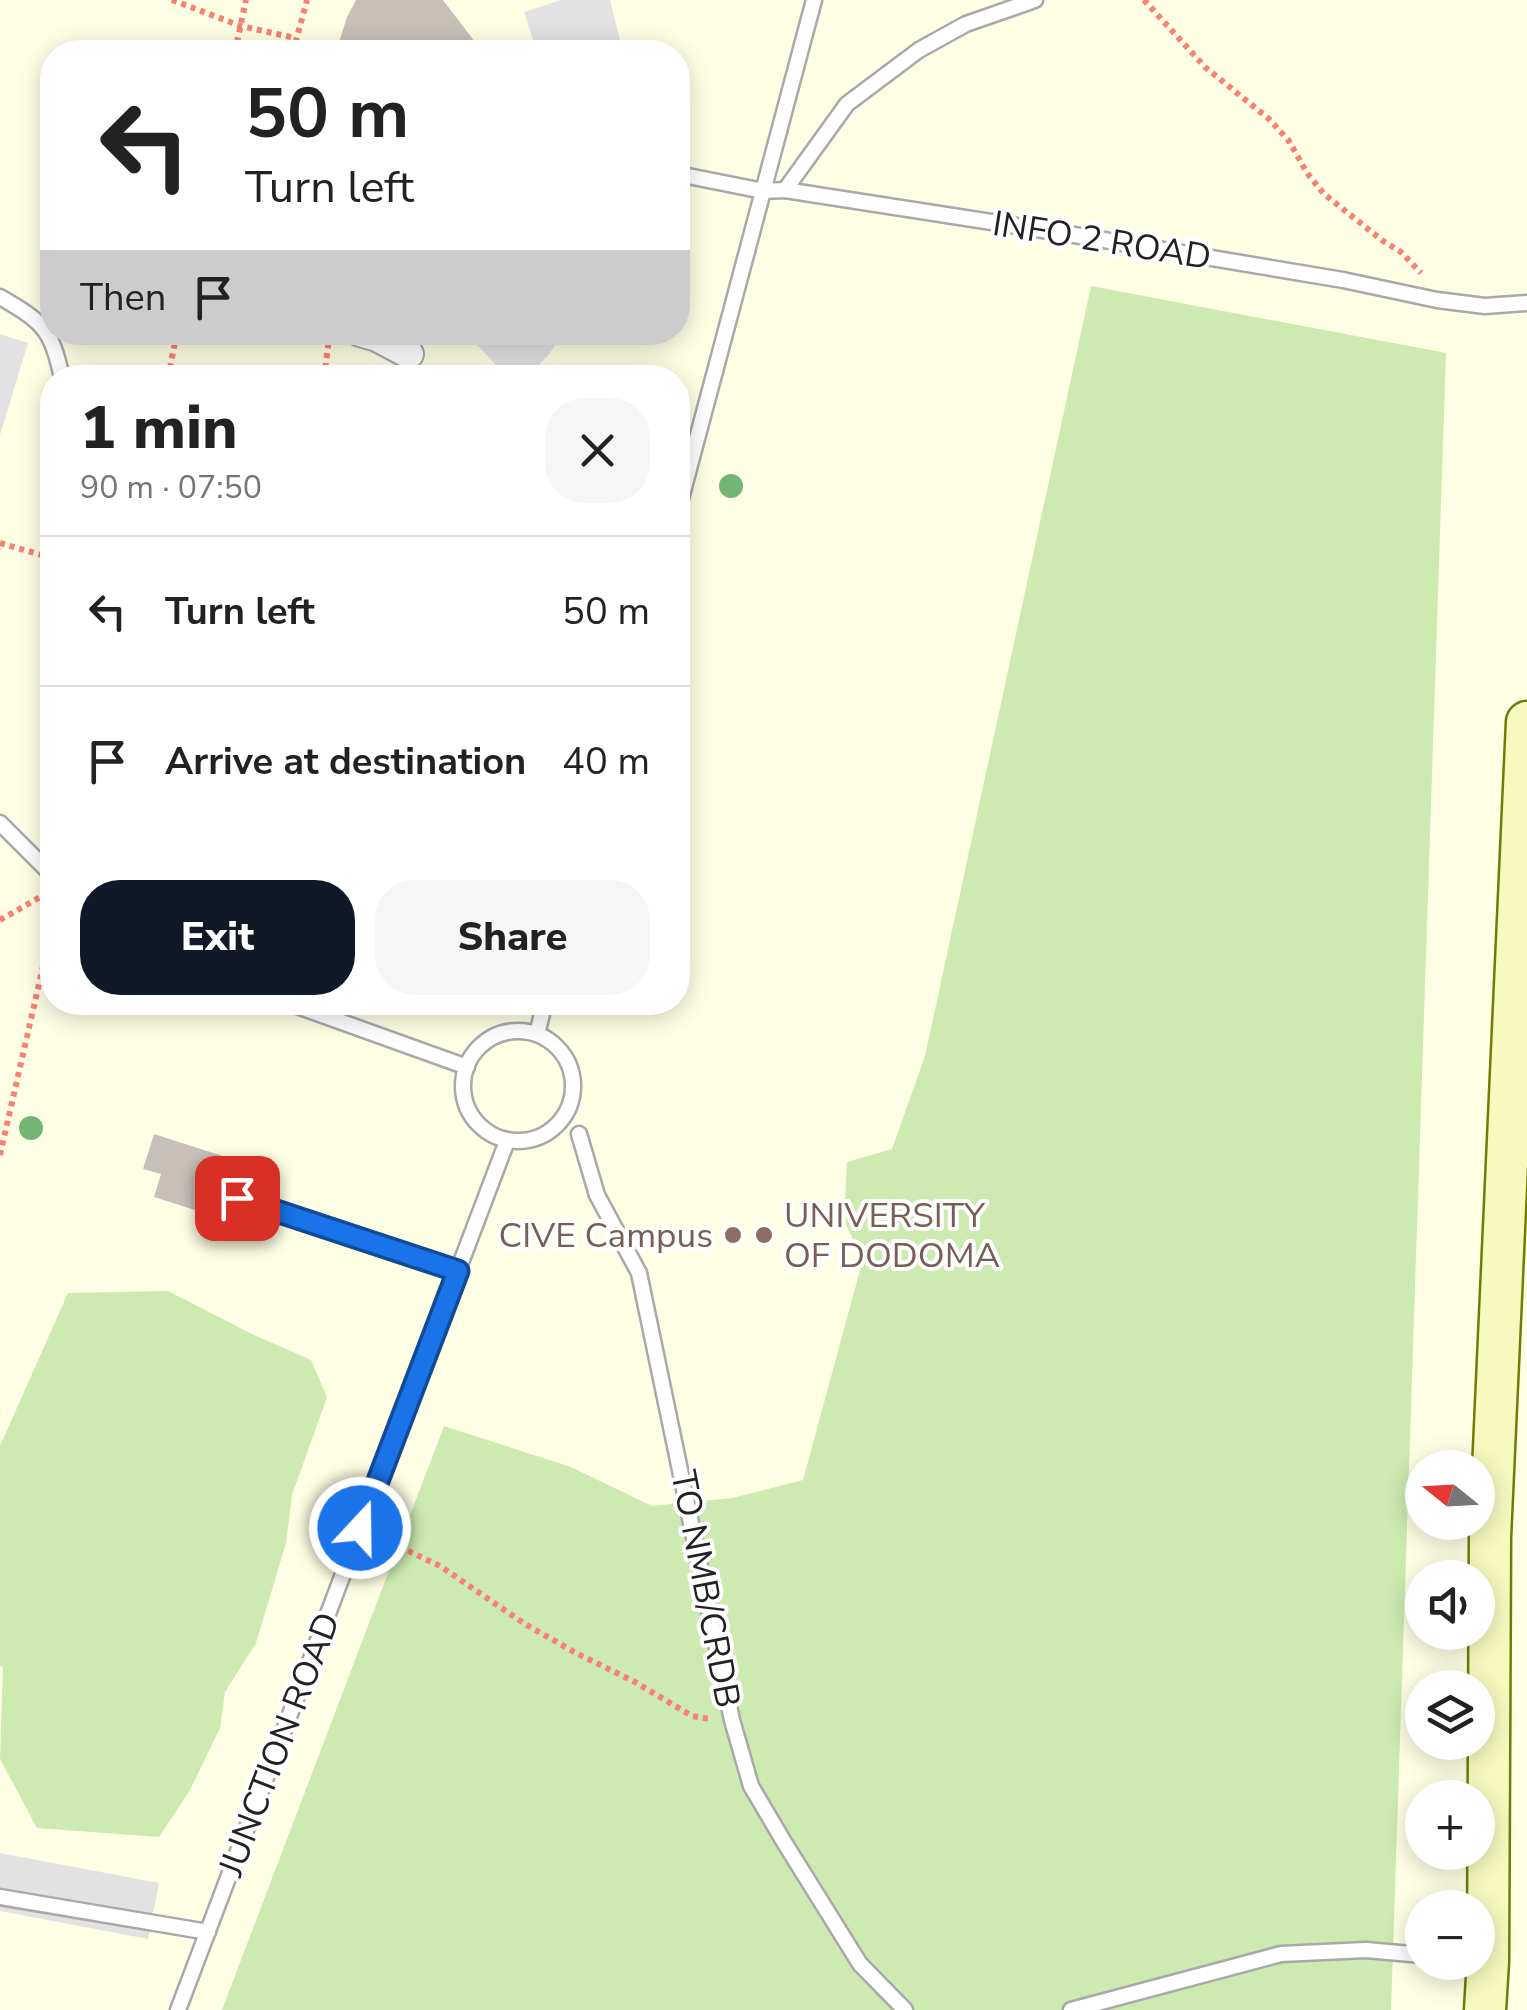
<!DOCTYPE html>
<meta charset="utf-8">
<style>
:root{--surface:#fff;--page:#f6f6f6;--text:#222;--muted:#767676;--line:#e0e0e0;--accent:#111827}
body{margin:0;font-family:"Nunito Sans",sans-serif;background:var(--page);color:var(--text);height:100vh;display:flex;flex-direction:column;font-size:38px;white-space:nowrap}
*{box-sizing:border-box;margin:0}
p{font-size:32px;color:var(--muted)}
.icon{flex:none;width:55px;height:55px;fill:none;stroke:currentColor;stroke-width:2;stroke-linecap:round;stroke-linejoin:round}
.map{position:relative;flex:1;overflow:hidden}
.details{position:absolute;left:40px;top:365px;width:650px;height:650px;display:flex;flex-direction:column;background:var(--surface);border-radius:40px;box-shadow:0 5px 25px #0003}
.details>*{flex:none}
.top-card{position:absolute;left:40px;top:40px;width:650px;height:305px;border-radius:40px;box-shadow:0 5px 25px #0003;background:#fff;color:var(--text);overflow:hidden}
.needle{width:65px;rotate:288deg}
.buttons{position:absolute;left:1405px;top:1450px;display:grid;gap:20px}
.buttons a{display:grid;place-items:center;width:90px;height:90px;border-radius:50%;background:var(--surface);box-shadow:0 5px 25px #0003;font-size:50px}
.pin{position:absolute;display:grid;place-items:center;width:85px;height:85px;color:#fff;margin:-42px;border-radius:20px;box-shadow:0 5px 15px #0006}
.me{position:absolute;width:110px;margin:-55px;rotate:21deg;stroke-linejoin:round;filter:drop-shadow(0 0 8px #0008)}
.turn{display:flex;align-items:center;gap:35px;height:210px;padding:0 40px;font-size:45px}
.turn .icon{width:130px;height:130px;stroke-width:2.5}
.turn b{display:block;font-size:70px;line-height:85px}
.then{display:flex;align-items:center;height:95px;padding:0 40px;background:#0003;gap:20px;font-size:38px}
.round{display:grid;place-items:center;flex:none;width:105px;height:105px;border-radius:40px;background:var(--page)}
.headline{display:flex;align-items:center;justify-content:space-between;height:170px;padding:0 40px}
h1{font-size:60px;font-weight:800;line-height:75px}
.button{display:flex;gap:20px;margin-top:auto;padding:20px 40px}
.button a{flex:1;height:115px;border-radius:40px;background:var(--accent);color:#fff;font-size:40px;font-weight:800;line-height:115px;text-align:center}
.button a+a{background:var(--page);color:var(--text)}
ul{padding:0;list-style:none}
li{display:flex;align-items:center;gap:30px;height:150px;padding:0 40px;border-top:2px solid var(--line)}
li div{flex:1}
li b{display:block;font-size:38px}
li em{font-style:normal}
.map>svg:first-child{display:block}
.education{fill:#ffffe5;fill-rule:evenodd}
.grass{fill:#cdebb0}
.parking{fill:#e2e2e2}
.building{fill:#c7bfb8}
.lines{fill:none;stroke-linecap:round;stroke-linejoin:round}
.lane-casing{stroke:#a9a9a9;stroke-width:19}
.street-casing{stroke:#a9a9a9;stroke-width:32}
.secondary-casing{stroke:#707d05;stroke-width:45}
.path{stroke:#fa8072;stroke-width:6;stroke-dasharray:5 5;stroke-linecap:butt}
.lane{stroke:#fff;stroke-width:14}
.street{stroke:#fff;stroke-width:28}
.secondary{stroke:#f7fabf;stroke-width:40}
.tree{fill:#74b475}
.route-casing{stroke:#114b97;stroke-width:25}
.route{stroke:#1a73e8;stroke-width:18}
.education-dot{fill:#8d6e63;stroke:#fff;stroke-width:4}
.labels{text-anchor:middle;stroke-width:8;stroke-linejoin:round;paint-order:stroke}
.street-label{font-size:35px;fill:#222;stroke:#fff}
.education-label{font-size:35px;fill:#785e54;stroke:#fff;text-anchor:start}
</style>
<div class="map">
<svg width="1527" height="2010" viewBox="0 0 1527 2010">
<rect width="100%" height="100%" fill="#f2efe9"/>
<!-- education -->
<path class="education" d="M0 0H1527V2010H0ZM52 52H678V332H52ZM52 378H678V1002H52ZM1422 1468H1478V1522H1422ZM1422 1578H1478V1632H1422ZM1422 1688H1478V1742H1422ZM1422 1798H1478V1852H1422ZM1422 1908H1478V1962H1422Z"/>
<!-- grass -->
<g class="grass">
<polygon points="1091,286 1446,353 1391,2010 222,2010 444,1426 571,1467 652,1506 732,1498 803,1480 863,1259 844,1221 847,1162 892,1149 925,1056"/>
<polygon points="168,1291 254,1335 311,1360 327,1397 292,1495 286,1543 256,1643 225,1692 220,1728 190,1790 159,1837 37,1828 0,1759 3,1667 0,1666 0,1446 68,1293"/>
</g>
<!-- parking -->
<g class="parking">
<polygon points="561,0 610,0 623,52 537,52 524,12"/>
<polygon points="466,333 563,333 550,353 527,378 507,377"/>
<polygon points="0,334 28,343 0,435"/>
<polygon points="0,1853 159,1883 148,1939 0,1911"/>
</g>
<!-- building -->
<g class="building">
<polygon points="356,0 443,0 478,46 479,52 336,52 347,17"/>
<polygon points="154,1134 232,1159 220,1197 202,1191 195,1210 154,1197 161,1174 143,1169"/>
</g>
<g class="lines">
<!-- lane casing -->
<g class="lane-casing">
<g id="lane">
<polyline points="678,174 763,191 785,190 1056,232 1343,280 1437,300 1485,306 1527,303"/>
<polyline points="785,190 847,104 919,50 966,24 1035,0"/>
<path d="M0 297C43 322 51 328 62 378"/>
<polyline points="678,510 814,0"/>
<polyline points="0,823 52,875"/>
<polyline points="286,1002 467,1067"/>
<circle cx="518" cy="1086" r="55"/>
<polyline points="537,1034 545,1002"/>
<polyline points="579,1134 597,1195 639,1273 732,1720 751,1786 784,1842 860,1964 905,2010"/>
<polyline points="237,1198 458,1271"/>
<polyline points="0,1897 208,1932"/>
<polyline points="178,2010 507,1141"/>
<polyline points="1071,2010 1281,1954 1366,1950 1422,1955"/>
</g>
</g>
<!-- street casing -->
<g class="street-casing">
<polyline id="street" points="360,332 377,337 409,354"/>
</g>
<!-- secondary casing -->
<g class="secondary-casing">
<polyline id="secondary" points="1485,2010 1488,1961 1490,1537 1527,722"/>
</g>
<!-- path -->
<g class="path">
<polyline points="172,0 241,26 295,38"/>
<polyline points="1144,0 1205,67 1269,119 1289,141 1307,173 1324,194 1383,241 1401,252 1421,273"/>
<polyline points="235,52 246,0"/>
<polyline points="293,52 307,0"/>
<polyline points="168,378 177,332"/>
<polyline points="324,378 329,339"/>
<polyline points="0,543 52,558"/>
<polyline points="0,920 42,896"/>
<polyline points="0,1155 52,927"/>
<polyline points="381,1538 440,1566 525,1624 576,1653 635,1682 692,1716 710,1719"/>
</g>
<!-- lane -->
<use href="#lane" class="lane"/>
<!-- street -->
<use href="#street" class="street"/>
<!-- secondary -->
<use href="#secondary" class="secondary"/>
</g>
<!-- trees -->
<g class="tree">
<circle cx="731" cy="486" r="12"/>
<circle cx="31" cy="1128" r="12"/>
</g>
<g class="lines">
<!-- route casing -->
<g class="route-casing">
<polyline id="route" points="237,1198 458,1271 360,1528"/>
</g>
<!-- route -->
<use href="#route" class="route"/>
</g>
<!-- markers -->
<g class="education-dot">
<circle cx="733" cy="1235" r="10"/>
<circle cx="764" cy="1235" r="10"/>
</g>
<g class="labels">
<!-- street labels -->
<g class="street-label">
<text transform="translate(1102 240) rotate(9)" y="12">INFO 2 ROAD</text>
<text transform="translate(706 1589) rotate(79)" y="12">TO NMB/CRDB</text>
<text transform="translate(279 1744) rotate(-69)" y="12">JUNCTION ROAD</text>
</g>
<!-- education labels -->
<g class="education-label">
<text x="784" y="1227">UNIVERSITY<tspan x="784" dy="40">OF DODOMA</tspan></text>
<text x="713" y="1247" text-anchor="end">CIVE Campus</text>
</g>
</g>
</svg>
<div class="buttons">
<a><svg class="needle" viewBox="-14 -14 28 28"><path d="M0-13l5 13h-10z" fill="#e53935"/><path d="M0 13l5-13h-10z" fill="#767676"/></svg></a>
<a><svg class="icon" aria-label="sound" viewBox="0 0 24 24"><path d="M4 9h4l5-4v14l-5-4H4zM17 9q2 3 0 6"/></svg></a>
<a><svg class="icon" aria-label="layers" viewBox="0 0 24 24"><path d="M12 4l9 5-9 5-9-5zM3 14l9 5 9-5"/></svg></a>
<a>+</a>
<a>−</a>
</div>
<div class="pin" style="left:237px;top:1198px;background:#d93025"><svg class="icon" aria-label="arrive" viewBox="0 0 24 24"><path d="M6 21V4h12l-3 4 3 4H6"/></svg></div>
<svg class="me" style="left:360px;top:1528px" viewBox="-20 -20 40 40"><circle r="17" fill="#1a73e8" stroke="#fff" stroke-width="3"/><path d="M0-11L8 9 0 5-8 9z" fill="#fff"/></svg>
<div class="top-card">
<div class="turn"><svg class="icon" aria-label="left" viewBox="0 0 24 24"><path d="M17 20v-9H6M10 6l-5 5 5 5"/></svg><div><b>50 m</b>Turn left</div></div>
<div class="then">Then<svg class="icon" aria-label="arrive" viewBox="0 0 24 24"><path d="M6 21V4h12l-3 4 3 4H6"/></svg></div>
</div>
<section class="details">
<div class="headline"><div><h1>1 min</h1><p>90 m · 07:50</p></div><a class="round"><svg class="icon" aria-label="close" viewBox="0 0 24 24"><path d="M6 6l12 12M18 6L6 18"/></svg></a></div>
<ul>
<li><svg class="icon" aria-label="left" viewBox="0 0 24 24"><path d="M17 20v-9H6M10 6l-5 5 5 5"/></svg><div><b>Turn left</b></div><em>50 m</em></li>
<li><svg class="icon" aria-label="arrive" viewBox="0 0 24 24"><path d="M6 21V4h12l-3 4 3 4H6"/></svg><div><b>Arrive at destination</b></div><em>40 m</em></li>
</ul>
<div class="button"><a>Exit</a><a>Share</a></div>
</section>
</div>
